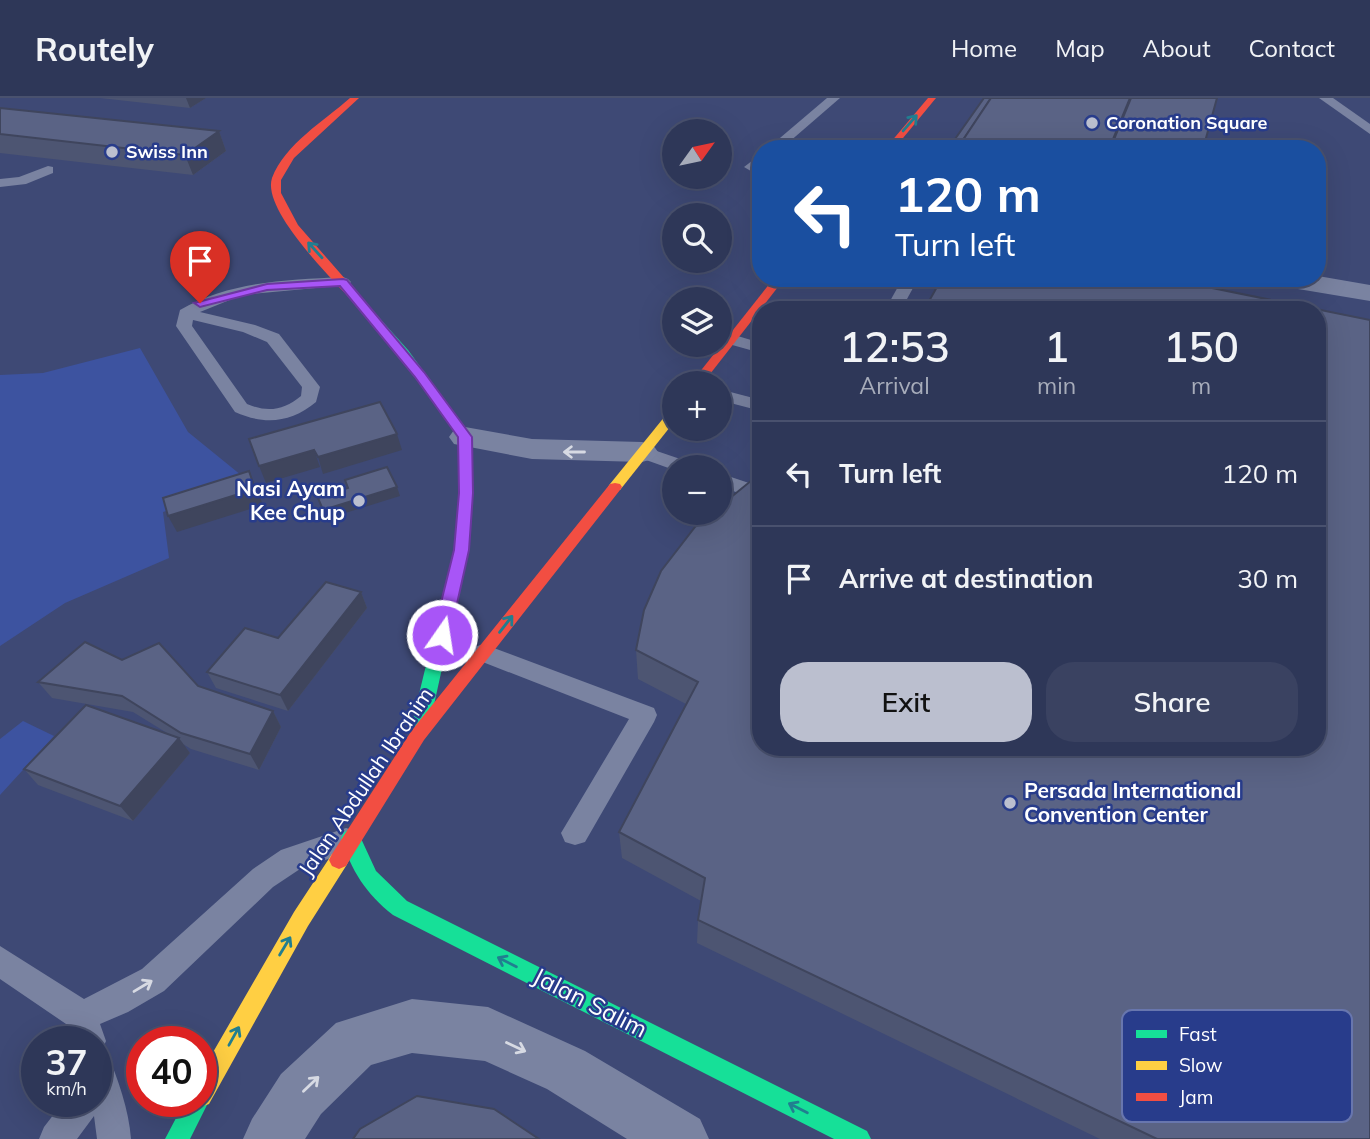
<!DOCTYPE html>
<meta charset="utf-8">
<style>
:root{--surface:#2e3758;--page:#3a4261;--text:#f1f3f6;--muted:#a7acba;--line:#49516e;--accent:#bbbfcf}
body{margin:0;font-family:Mulish,sans-serif;background:var(--page);color:var(--text);height:100vh;display:flex;flex-direction:column;font-size:26px;white-space:nowrap}
*{box-sizing:border-box;margin:0}
p{font-size:23px;color:var(--muted)}
.icon{flex:none;width:38px;height:38px;fill:none;stroke:currentColor;stroke-width:2;stroke-linecap:round;stroke-linejoin:round}
.map{position:relative;flex:1;overflow:hidden}
.sheet{position:absolute;left:752px;top:203px;width:574px;height:455px;display:flex;flex-direction:column;background:var(--surface);border-radius:28px;box-shadow:0 7px 28px #0002,0 0 0 2px var(--line)}
.sheet>*{flex:none}
.guide{position:absolute;left:752px;top:42px;width:574px;height:147px;border-radius:28px;box-shadow:0 7px 28px #0002,0 0 0 2px var(--line);background:#1a4fa0;color:#fff;overflow:hidden}
.needle{width:46px;rotate:57deg}
.fabs{position:absolute;left:662px;top:21px;display:grid;gap:14px}
.fabs a{display:grid;place-items:center;width:70px;height:70px;border-radius:50%;background:var(--surface);box-shadow:0 7px 28px #0002,0 0 0 2px var(--line);font-size:35px}
.speed{position:absolute;left:21px;top:928px;display:flex;gap:14px;font-size:35px;font-weight:700;text-align:center}
.speed>*{display:grid;place-content:center;width:91px;height:91px;border-radius:50%;background:var(--surface);box-shadow:0 7px 28px #0002,0 0 0 2px var(--line);line-height:1}
.speed small{font-size:18px;font-weight:400}
.speed .limit{border:10px solid #d22;background:#fff;color:#111}
.pin{position:absolute;display:grid;place-items:center;width:60px;height:60px;color:#fff;margin:-72px -30px;border-radius:50% 50% 50% 0;rotate:-45deg;box-shadow:0 0 7px #0007}
.pin .icon{rotate:45deg}
.me{position:absolute;width:77px;margin:-38px;rotate:13deg;stroke-linejoin:round;filter:drop-shadow(0 0 5px #0008)}
.turn{display:flex;align-items:center;gap:24px;height:147px;padding:0 28px;font-size:32px}
.turn .icon{width:91px;height:91px;stroke-width:2.5}
.turn b{display:block;font-size:49px;line-height:60px}
.eta{display:flex;justify-content:space-evenly;align-items:center;height:119px;text-align:center}
.eta b{font-size:42px;font-weight:600;line-height:49px}
.cta{display:flex;gap:14px;margin-top:auto;padding:14px 28px}
.cta a{flex:1;height:80px;border-radius:28px;background:var(--accent);color:#111;font-size:28px;font-weight:600;line-height:80px;text-align:center}
.cta a+a{background:var(--page);color:var(--text)}
ul{padding:0;list-style:none}
li{display:flex;align-items:center;gap:21px;height:105px;padding:0 28px;border-top:2px solid var(--line)}
li div{flex:1}
li b{display:block;font-size:26px}
li em{font-style:normal}
header{display:flex;align-items:center;gap:42px;box-sizing:border-box;height:98px;padding:0 35px;background:var(--surface);border-bottom:2px solid var(--line)}
header strong{font-size:33px}
nav{display:flex;gap:38px;margin-inline-start:auto;font-size:24px}
.map>svg:first-child{display:block}
.green{fill:#3d53a0}
.lines{fill:none;stroke-linecap:round;stroke-linejoin:round}
.lane{fill:#7a83a1;fill-rule:evenodd}
.street{fill:#7a83a1;fill-rule:evenodd}
.fast{fill:#16e098;fill-rule:evenodd}
.slow{fill:#ffcf43;fill-rule:evenodd}
.jam{fill:#f24e42;fill-rule:evenodd}
.wall{fill:#4d5572}
.shaded-wall{fill:#3f455d}
.building{fill:#5a6385;stroke:#3f455d;stroke-width:2}
.oneway{stroke:#217e90}
.oneway2{stroke:#d7dae3}
.route{fill:#a855f7;stroke:#6d37a1;stroke-width:2}
.poi-dot{fill:#bbbfcf;stroke:#283c8b;stroke-width:2.5}
.labels{text-anchor:middle;stroke-width:5;stroke-linejoin:round;paint-order:stroke}
.far-poi-label{font-size:18px;font-weight:bold;fill:#fff;stroke:#283c8b;text-anchor:start}
.poi-label{font-size:21px;font-weight:bold;fill:#fff;stroke:#283c8b;text-anchor:end}
.street-label{font-size:21px;fill:#fff;stroke:#283c8b}
.near-street-label{font-size:24px;fill:#fff;stroke:#283c8b}
.key{fill:#283c8b;stroke:#6876ae;stroke-width:2}
.key-label{font-size:19px;fill:#fff}
</style>
<header>
<strong>Routely</strong>
<nav><a>Home</a><a>Map</a><a>About</a><a>Contact</a></nav>
</header>
<div class="map">
<svg width="1370" height="1041" viewBox="0 0 1370 1041">
<rect width="100%" height="100%" fill="#3e4975"/>
<!-- green -->
<g class="green">
<polygon points="140,250 188,334 252,386 163,414 169,460 65,505 0,548 0,277 43,275"/>
<polygon points="23,623 54,638 0,697 0,641"/>
</g>
<g class="lines">
<!-- lane -->
<g class="lane">
<polygon points="827,0 840,0 781,51 767,51"/>
<polygon points="1319,0 1333,0 1370,26 1370,36"/>
<polygon points="761,56 761,79 744,69"/>
<polygon points="48,68 53,69 53,75 26,86 0,89 0,81 19,79"/>
<path d="M343 179 348 181 351 184 348 187 242 197 200 214 255 227 279 236 320 289 316 304C291 325 264 327 235 314L176 228 180 212C231 183 286 182 343 179ZM193 222 243 234 267 244 302 289 301 298C284 312 268 315 247 306L192 228Z"/>
<polygon points="905,185 913,190 901,212 885,212 899,187"/>
<polygon points="731,236 761,245 761,255 725,245 723,241 725,237"/>
<polygon points="719,291 761,302 761,313 719,302"/>
<polygon points="642,348 692,365 695,369 674,369 674,372 635,358 632,354 635,350"/>
<polygon points="719,375 761,389 761,403 719,388"/>
<polygon points="483,546 654,610 657,617 654,624 585,744 575,747 565,744 561,735 629,621 475,561 471,555 475,549"/>
<path d="M346 730 356 733 360 742 356 751 300 771 273 789 164 893 128 914 100 926 106 943 102 952 107 955C118 981 129 1012 131 1041H97L94 1018 77 1041H39L44 1029 64 1003H96V943H74L69 928 0 881V848L84 901 142 871 253 771 281 752Z"/>
</g>
<!-- street -->
<g class="street">
<polygon points="1318,178 1370,187 1370,203 1280,188 1271,186 1267,180"/>
<polygon points="465,329 532,341 642,344 653,347 658,354 653,361 642,364 532,361 454,346 449,339 454,332"/>
<polygon points="412,901 488,909 585,953 700,1021 709,1041 627,1041 547,991 485,963 412,955 371,967 321,1016 305,1041 243,1041 252,1021 281,976 336,925"/>
</g>
<!-- fast -->
<g class="fast">
<polygon points="359,206 367,206 408,252 472,339 473,395 468,452 430,625 427,630 421,632 415,630 412,625 454,452 459,395 458,339 400,258 359,210"/>
<path d="M351 731 358 734 376 773 407 803 867 1033 871 1041H834L393 817C366 796 351 772 341 740L344 734Z"/>
<polygon points="201,993 206,995 209,1003 190,1041 165,1041 185,1003 201,1003"/>
</g>
<!-- slow -->
<g class="slow">
<polygon points="674,311 674,324 620,392 610,392 608,389 610,386 670,312"/>
<polygon points="339,753 346,756 349,762 346,768 308,828 209,1006 201,1009 193,1006 192,1003 201,1003 201,975 294,814 332,756"/>
</g>
<!-- jam -->
<g class="jam">
<path d="M350 0H359L294 60 281 82V95L298 127 367 206V210H359C338 187 261 113 272 80 285 46 324 23 350 0Z"/>
<polygon points="928,0 936,0 894,51 885,51"/>
<polygon points="774,180 785,180 703,285 691,285"/>
<polygon points="615,385 620,386 622,389 620,392 424,642 346,768 339,771 332,768 329,762 332,756 412,632 610,386"/>
</g>
</g>
<!-- wall -->
<g class="wall">
<polygon points="100,0 206,0 190,10"/>
<polygon points="0,10 219,33 226,53 193,77 0,55"/>
<polygon points="761,385 1370,1041 1100,1041 697,845 698,822 701,803 622,760 619,734 686,606 638,581 636,552"/>
<polygon points="361,494 367,510 288,613 216,590 207,574 278,540"/>
<polygon points="122,562 273,613 281,629 259,672 191,651 183,646 190,655 133,723 38,687 24,671 167,635 133,614 52,600 38,584"/>
</g>
<!-- shaded-wall -->
<g class="shaded-wall">
<polygon points="186,0 206,0 190,10"/>
<polygon points="219,33 226,53 193,77 185,57"/>
<polygon points="397,336 402,352 323,376 318,359"/>
<polygon points="314,352 320,369 266,385 259,368"/>
<polygon points="249,373 263,407 177,434 168,418"/>
<polygon points="397,389 400,398 326,421 323,412"/>
<polygon points="361,494 367,510 288,613 280,597"/>
<polygon points="273,613 281,629 259,672 250,656"/>
<polygon points="179,640 190,655 133,723 120,708"/>
</g>
<!-- building -->
<g class="building">
<polygon points="984,0 991,0 957,51 948,51"/>
<polygon points="991,0 1130,0 1109,51 957,51"/>
<polygon points="1131,0 1217,0 1203,51 1110,51"/>
<polygon points="0,10 219,33 185,57 0,36"/>
<polygon points="942,180 1163,180 1370,222 1370,1041 1157,1041 698,822 705,780 619,734 698,584 636,552 644,512 661,473 695,429 712,415 719,415 719,409 752,382 761,385 761,649 1318,649 1318,212 924,212"/>
<polygon points="380,304 397,336 318,359 314,352 259,368 249,341"/>
<polygon points="387,369 397,389 323,412 318,400 348,390 345,382"/>
<polygon points="249,373 255,391 168,418 163,400"/>
<polygon points="326,484 361,494 280,597 207,574 245,530 278,540"/>
<polygon points="85,544 122,562 159,545 198,588 273,613 250,656 181,635 122,598 38,584"/>
<polygon points="86,607 179,640 120,708 24,671"/>
<polygon points="417,998 494,1011 539,1041 353,1041 360,1031"/>
</g>
<!-- one-way arrows -->
<defs><path id="oneway-shaft" d="M-6 0H5M1.5-3L5.5 0L1.5 3" fill="none" stroke-width="1.6" stroke-linecap="round" stroke-linejoin="round" transform="scale(1.75)"/></defs>
<g class="oneway">
<use href="#oneway-shaft" transform="translate(910 25) rotate(-49)"/>
<use href="#oneway-shaft" transform="translate(315 152) rotate(-132)"/>
<use href="#oneway-shaft" transform="translate(506 526) rotate(-52)"/>
<use href="#oneway-shaft" transform="translate(285 848) rotate(-59)"/>
<use href="#oneway-shaft" transform="translate(507 864) rotate(-153)"/>
<use href="#oneway-shaft" transform="translate(234 938) rotate(-61)"/>
<use href="#oneway-shaft" transform="translate(798 1010) rotate(-153)"/>
</g>
<g class="oneway2">
<use href="#oneway-shaft" transform="translate(574 354) rotate(-180)"/>
<use href="#oneway-shaft" transform="translate(143 888) rotate(-31)"/>
<use href="#oneway-shaft" transform="translate(516 949) rotate(25)"/>
<use href="#oneway-shaft" transform="translate(311 986) rotate(-44)"/>
</g>
<!-- route -->
<polygon class="route" points="343,181 347,182 424,274 472,339 473,395 469,452 450,537 442,543 433,537 454,452 459,395 458,339 415,279 340,188 267,192 200,209 194,205 267,186"/>
<!-- markers -->
<g class="poi-dot">
<circle cx="1092" cy="25" r="7"/>
<circle cx="112" cy="54" r="7"/>
<circle cx="359" cy="403" r="7"/>
<circle cx="1010" cy="705" r="7"/>
</g>
<g class="labels">
<!-- far-poi labels -->
<g class="far-poi-label">
<text x="1106" y="31">Coronation Square</text>
<text x="126" y="60">Swiss Inn</text>
</g>
<!-- poi labels -->
<g class="poi-label">
<text x="345" y="398">Nasi Ayam<tspan x="345" dy="24">Kee Chup</tspan></text>
<text x="1024" y="700" text-anchor="start">Persada International<tspan x="1024" dy="24">Convention Center</tspan></text>
</g>
<!-- street labels -->
<g class="street-label">
<text transform="translate(366 684) rotate(-56)" y="7">Jalan Abdullah Ibrahim</text>
</g>
<!-- near-street labels -->
<g class="near-street-label">
<text transform="translate(590 905) rotate(27)" y="8">Jalan Salim</text>
</g>
</g>
<!-- legend -->
<rect x="1122" y="912" width="230" height="112" rx="10" class="key"/>
<rect x="1136" y="932" width="31" height="8" fill="#16e098"/>
<rect x="1136" y="963" width="31" height="9" fill="#ffcf43"/>
<rect x="1136" y="995" width="31" height="8" fill="#f24e42"/>
<g class="key-label">
<text x="1179" y="943">Fast</text>
<text x="1179" y="974">Slow</text>
<text x="1179" y="1006">Jam</text>
</g>
</svg>
<div class="fabs">
<a><svg class="needle" viewBox="-14 -14 28 28"><path d="M0-13l5 13h-10z" fill="#e53935"/><path d="M0 13l5-13h-10z" fill="#a7acba"/></svg></a>
<a><svg class="icon" aria-label="search" viewBox="0 0 24 24"><circle cx="10" cy="10" r="6"/><path d="M15 15l6 6"/></svg></a>
<a><svg class="icon" aria-label="layers" viewBox="0 0 24 24"><path d="M12 4l9 5-9 5-9-5zM3 14l9 5 9-5"/></svg></a>
<a>+</a>
<a>−</a>
</div>
<div class="speed"><div>37<small>km/h</small></div><div class="limit">40</div></div>
<div class="pin" style="left:200px;top:205px;background:#d93025"><svg class="icon" aria-label="arrive" viewBox="0 0 24 24"><path d="M6 21V4h12l-3 4 3 4H6"/></svg></div>
<svg class="me" style="left:442px;top:537px" viewBox="-20 -20 40 40"><circle r="17" fill="#a855f7" stroke="#fff" stroke-width="3"/><path d="M0-11L8 9 0 5-8 9z" fill="#fff"/></svg>
<div class="guide">
<div class="turn"><svg class="icon" aria-label="left" viewBox="0 0 24 24"><path d="M17 20v-9H6M10 6l-5 5 5 5"/></svg><div><b>120 m</b>Turn left</div></div>
</div>
<section class="sheet">
<div class="eta">
<div><b>12:53</b><p>Arrival</p></div>
<div><b>1</b><p>min</p></div>
<div><b>150</b><p>m</p></div>
</div>
<ul>
<li><svg class="icon" aria-label="left" viewBox="0 0 24 24"><path d="M17 20v-9H6M10 6l-5 5 5 5"/></svg><div><b>Turn left</b></div><em>120 m</em></li>
<li><svg class="icon" aria-label="arrive" viewBox="0 0 24 24"><path d="M6 21V4h12l-3 4 3 4H6"/></svg><div><b>Arrive at destination</b></div><em>30 m</em></li>
</ul>
<div class="cta"><a>Exit</a><a>Share</a></div>
</section>
</div>
